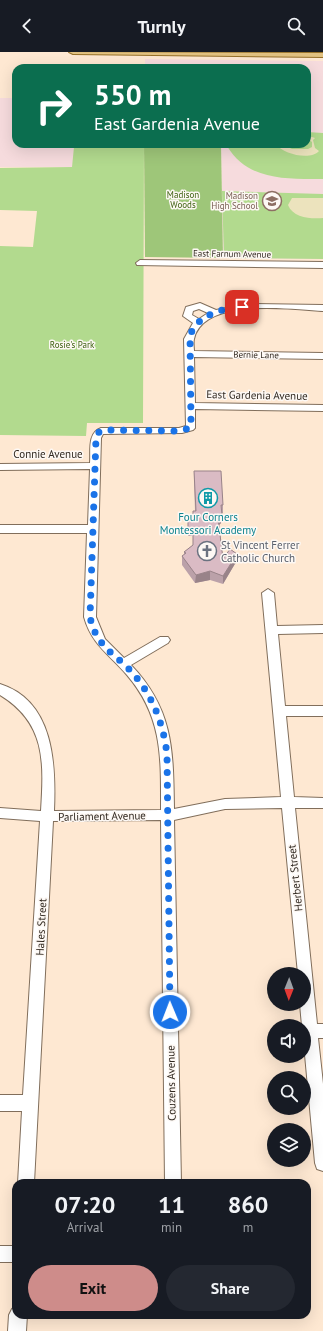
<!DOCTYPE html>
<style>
:root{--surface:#171b24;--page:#242831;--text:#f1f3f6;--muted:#9ea1a6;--accent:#ce8c8a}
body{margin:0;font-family:"PT Sans",sans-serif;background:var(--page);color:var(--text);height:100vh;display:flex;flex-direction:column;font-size:15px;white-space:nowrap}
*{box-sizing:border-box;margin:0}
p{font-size:13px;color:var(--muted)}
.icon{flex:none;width:22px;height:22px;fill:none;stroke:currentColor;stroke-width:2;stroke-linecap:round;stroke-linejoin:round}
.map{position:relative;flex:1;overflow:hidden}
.drawer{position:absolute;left:12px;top:1127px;width:299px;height:140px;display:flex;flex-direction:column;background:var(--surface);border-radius:12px;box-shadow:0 4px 16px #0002}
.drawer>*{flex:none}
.top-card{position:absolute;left:12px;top:12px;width:299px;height:84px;border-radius:12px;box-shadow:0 4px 16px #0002;background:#0b6e4f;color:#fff;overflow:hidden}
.needle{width:26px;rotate:181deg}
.controls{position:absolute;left:267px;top:915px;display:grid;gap:8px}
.controls a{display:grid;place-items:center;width:44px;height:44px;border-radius:50%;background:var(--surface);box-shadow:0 4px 16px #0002;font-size:20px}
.pin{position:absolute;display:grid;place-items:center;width:34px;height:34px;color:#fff;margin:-17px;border-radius:8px;box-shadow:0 2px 6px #0006}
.me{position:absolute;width:44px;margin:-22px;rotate:359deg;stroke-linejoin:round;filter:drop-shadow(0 0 3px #0008)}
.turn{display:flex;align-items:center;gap:14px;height:84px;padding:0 16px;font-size:18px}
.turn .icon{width:52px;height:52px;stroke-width:2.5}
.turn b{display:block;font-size:28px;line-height:34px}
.eta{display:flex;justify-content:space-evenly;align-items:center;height:68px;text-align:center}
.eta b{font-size:24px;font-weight:600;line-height:28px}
.button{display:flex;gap:8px;margin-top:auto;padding:8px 16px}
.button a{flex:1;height:46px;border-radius:24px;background:var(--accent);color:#111;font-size:16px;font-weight:600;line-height:46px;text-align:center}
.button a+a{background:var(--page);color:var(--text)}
header{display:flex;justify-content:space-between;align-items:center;height:52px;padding:0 16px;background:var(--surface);font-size:18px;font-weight:600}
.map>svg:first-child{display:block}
.education{fill:#f6dbdd}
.green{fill:#b2da8e}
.forest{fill:#9ec679}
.sand{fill:#ece3bd}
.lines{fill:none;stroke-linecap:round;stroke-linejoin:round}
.minor-casing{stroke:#816e5b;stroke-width:2}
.major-casing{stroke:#967028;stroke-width:2}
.minor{fill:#fff;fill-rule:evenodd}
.major{fill:#e1c180;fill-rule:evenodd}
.wall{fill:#bba1a9}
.shaded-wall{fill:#998389}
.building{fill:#dabbc4;stroke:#998389}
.route{stroke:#1a73e8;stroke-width:7;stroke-dasharray:0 12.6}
.labels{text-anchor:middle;stroke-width:3;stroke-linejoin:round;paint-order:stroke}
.far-park-label{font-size:9px;fill:#3d6110;stroke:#fdf8f4}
.far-education-label{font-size:9px;fill:#785e54;stroke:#fdf8f4;text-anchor:end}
.far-street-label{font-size:9px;fill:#312921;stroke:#fdf8f4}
.street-label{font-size:11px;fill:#312921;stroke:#fdf8f4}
.culture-label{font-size:11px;fill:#0d838f;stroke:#fdf8f4}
.worship-label{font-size:11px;fill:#5b616d;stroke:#fdf8f4;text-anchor:start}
</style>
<header><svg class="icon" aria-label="back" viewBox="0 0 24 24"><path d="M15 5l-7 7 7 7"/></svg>Turnly<svg class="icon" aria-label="search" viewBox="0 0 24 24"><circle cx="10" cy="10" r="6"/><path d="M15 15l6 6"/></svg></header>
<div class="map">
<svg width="323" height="1279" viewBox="0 0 323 1279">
<rect width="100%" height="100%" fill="#fee8d2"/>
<!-- education -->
<g class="education">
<polygon points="145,7 323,9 323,207 223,206 221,92 307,92 307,16 145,16"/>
<polygon points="0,46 16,46 16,92 100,92 100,95 72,115 0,115"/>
</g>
<!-- green -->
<g class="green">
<path d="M307 80 323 81V127C286 127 248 129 227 94V92H307Z"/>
<polygon points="100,92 144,92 143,371 87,371 86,384 0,383 0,194 33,195 37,159 0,158 0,116 72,115 74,95 100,95"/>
<polygon points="222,139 323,142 323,207 224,206"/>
</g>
<!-- forest -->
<polygon class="forest" points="144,92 221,92 223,206 145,205"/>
<!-- sand -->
<g class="sand">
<path d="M312 85 315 86 313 88 315 96 319 99C310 109 283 102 276 92H289L290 96 292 97H308L312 95V90L307 86Z"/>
<path d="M292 146H323V166C311 167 293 166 288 153Z"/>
</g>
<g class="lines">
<!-- minor casing -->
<g class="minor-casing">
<g id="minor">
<polygon points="140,208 323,210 323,216 137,213 136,211"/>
<path d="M200 251 216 258 247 252 323 253V259C292 257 203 245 194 287 193 291 194 296 194 299L323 301V307L194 305 195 351 323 353V359L195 357V376L193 378 182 381 103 382 101 386 96 565 105 587 124 606 160 585H168L170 588 168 591 131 613C174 658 173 699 174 757L225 747 281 745 262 541 268 537 274 541 277 574 323 573V581L278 582 285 654H323V664H286L294 745 323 746V756H295L317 972H323V986H318L323 1032V1119L317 1117 315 1111 304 992V974H302L300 952H304V922H298L282 756 225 757 174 768 181 1131H165L161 768 53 769 34 1131H18L22 1059H0V1043H23L40 769 0 766V756L41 759C44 710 46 671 0 643V632C54 649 56 712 54 759L161 758C161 706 163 665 127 623 109 602 92 593 84 565L87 481H0V473H88L90 417 0 418V412L90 411C91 399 87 381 101 376H179L186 374 184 287 193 271 183 264 186 255ZM199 257 208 261 199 267 192 263 193 259Z"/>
<rect x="0" y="1194" width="16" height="16"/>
<polygon points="16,1255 16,1263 27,1263 26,1279 8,1279 9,1263 12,1257"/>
</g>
</g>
<!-- major casing -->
<g class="major-casing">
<polygon id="major" points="69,0 323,1 323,5 73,2"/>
</g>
<!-- minor -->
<use href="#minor" class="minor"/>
<!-- major -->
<use href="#major" class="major"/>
</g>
<!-- wall -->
<polygon class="wall" points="194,419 223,453 223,461 221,461 221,471 219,473 223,507 236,510 223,532 210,528 195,531 182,513 182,504 184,503 184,500 193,493 193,484 188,484 188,464 193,464 193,459 195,459 194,427"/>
<!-- shaded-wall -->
<g class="shaded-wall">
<polygon points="222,463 221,471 218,474 218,466"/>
<polygon points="237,502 236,510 223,532 223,524"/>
<polygon points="210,519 210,528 195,531 196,523"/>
</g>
<!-- building -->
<polygon class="building" points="194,419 221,419 223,453 221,453 222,463 218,466 223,507 230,497 237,502 223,524 210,519 196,523 182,504 186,501 184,500 193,493 193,476 188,476 188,464 193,464 193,459 196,459"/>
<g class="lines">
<!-- route -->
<path class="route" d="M170 960 167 702C163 670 152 642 130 618 111 599 96 593 90 565L96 386 99 380 104 378 179 379 190 376 191 372 190 283C199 262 221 257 242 255"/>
</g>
<!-- icons -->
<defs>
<g id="school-ring" transform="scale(1)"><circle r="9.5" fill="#fdf8f4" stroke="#8d6e63" stroke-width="1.5"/><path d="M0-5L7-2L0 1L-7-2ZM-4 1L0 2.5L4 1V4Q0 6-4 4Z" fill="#8d6e63"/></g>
<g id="building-ring" transform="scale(1)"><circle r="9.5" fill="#fdf8f4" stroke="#0f9aa8" stroke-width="1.5"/><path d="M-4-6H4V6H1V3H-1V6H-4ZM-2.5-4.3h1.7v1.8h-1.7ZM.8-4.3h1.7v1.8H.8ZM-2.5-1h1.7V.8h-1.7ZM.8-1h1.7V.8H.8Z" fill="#0f9aa8"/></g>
<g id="church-ring" transform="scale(1)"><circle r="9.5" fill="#fdf8f4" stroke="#6b7280" stroke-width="1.5"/><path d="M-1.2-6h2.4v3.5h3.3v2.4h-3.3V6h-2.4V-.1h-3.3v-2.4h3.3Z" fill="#6b7280"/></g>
</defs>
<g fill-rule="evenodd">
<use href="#school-ring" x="272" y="149"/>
<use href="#building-ring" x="208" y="446"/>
<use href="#church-ring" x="207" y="499"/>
</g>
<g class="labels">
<!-- far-park labels -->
<g class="far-park-label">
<text x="183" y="146">Madison<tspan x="183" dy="10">Woods</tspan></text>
<text x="72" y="296">Rosie's Park</text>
</g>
<!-- far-education labels -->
<g class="far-education-label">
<text x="258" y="147">Madison<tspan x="258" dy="10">High School</tspan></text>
</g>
<!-- far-street labels -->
<g class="far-street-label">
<text transform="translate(232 202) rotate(1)" y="3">East Farnum Avenue</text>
<text transform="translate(256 303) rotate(1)" y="3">Bernie Lane</text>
</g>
<!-- street labels -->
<g class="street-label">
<text transform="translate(257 343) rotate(1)" y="4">East Gardenia Avenue</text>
<text x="48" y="406">Connie Avenue</text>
<text transform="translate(102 764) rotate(-1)" y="4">Parliament Avenue</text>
<text transform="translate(295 826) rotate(-96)" y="4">Herbert Street</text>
<text transform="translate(41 875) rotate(-87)" y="4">Hales Street</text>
<text transform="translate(171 1031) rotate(-91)" y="4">Couzens Avenue</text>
</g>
<!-- culture labels -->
<g class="culture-label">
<text x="208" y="469">Four Corners<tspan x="208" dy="13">Montessori Academy</tspan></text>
</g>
<!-- worship labels -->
<g class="worship-label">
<text x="221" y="497">St Vincent Ferrer<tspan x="221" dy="13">Catholic Church</tspan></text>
</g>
</g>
</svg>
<div class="controls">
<a><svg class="needle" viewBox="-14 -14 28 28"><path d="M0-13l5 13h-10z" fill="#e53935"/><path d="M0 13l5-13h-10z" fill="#9ea1a6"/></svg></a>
<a><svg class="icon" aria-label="sound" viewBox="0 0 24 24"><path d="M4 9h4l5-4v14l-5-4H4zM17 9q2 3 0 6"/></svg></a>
<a><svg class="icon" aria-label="search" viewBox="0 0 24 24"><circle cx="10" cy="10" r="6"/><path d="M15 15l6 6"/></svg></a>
<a><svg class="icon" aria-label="layers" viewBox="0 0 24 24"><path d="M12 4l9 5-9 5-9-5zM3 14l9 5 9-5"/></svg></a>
</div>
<div class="pin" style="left:242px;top:255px;background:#d93025"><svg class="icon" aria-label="arrive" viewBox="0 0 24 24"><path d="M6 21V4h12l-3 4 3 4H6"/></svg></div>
<svg class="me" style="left:170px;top:960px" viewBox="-20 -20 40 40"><circle r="17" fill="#1a73e8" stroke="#fff" stroke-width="3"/><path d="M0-11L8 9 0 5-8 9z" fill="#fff"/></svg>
<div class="top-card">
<div class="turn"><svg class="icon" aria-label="right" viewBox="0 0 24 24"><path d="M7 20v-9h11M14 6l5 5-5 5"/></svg><div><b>550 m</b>East Gardenia Avenue</div></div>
</div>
<section class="drawer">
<div class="eta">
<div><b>07:20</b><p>Arrival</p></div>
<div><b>11</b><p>min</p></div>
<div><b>860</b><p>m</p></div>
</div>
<div class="button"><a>Exit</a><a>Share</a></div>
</section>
</div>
